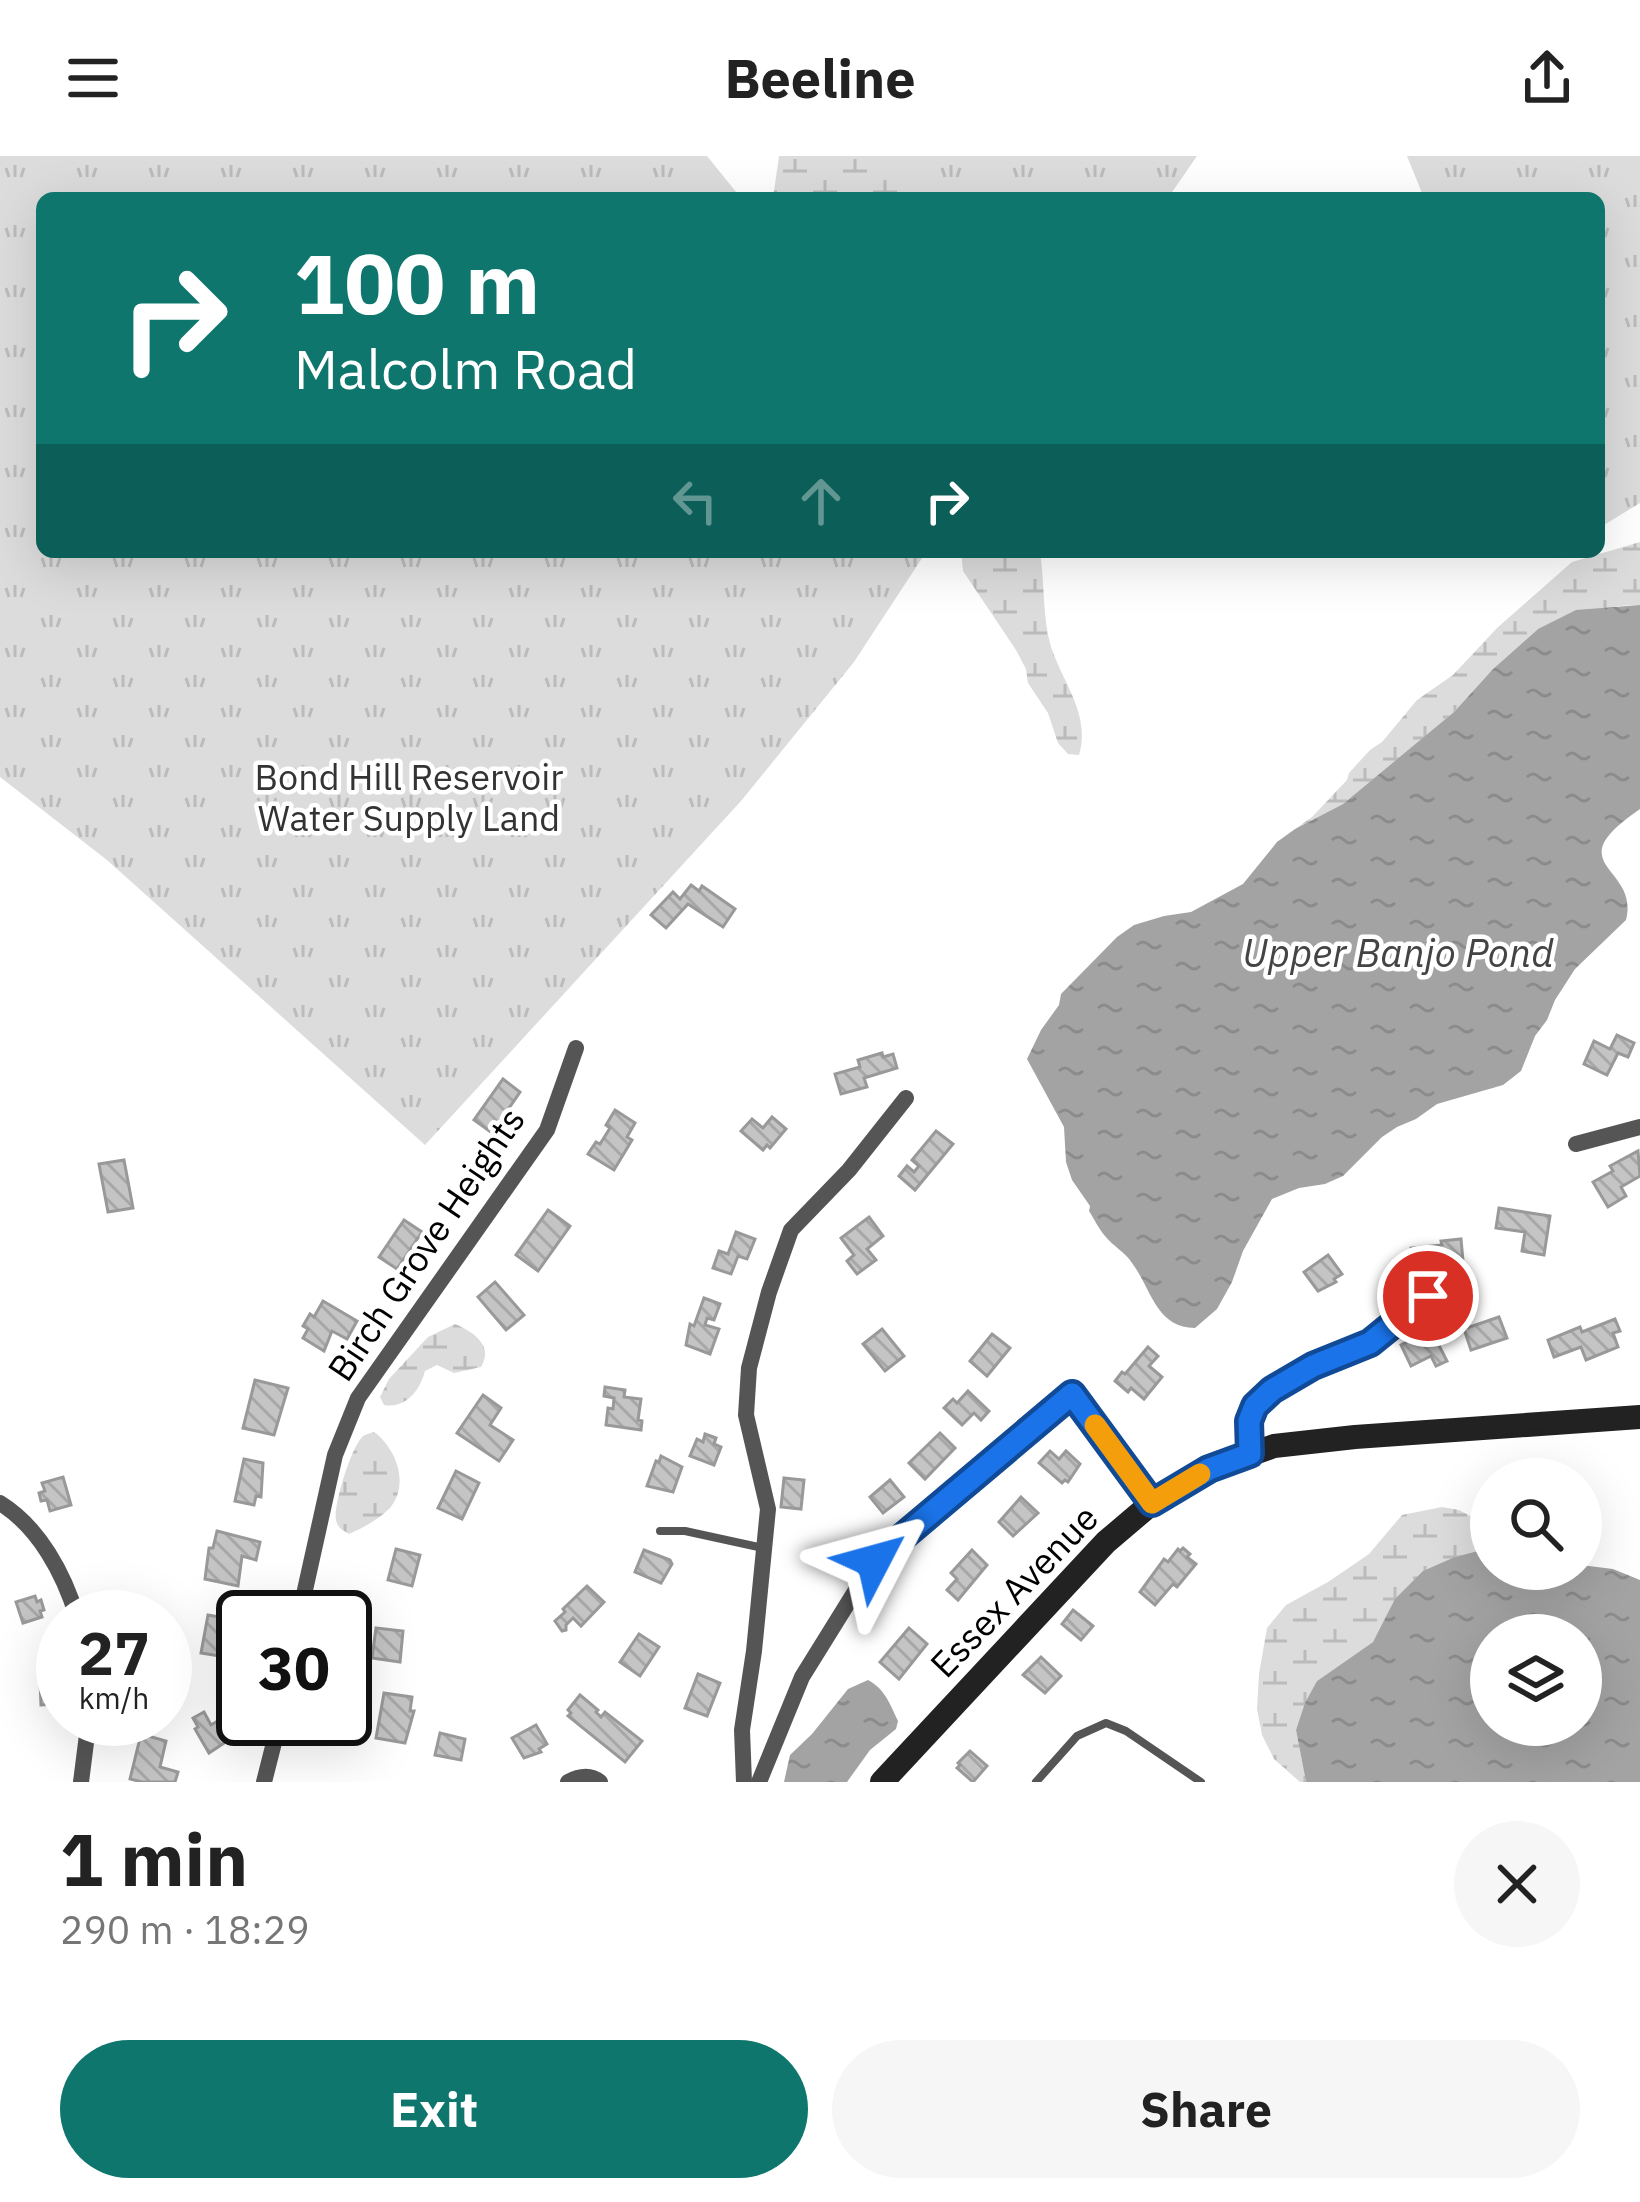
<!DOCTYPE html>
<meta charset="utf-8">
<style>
:root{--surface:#fff;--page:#f6f6f6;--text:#222;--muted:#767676;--accent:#0f766e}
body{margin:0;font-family:"IBM Plex Sans",sans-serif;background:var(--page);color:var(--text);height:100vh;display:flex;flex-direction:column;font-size:45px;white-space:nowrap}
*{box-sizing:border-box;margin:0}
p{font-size:39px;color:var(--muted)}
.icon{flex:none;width:66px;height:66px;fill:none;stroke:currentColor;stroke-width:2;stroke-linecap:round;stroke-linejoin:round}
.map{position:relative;height:1626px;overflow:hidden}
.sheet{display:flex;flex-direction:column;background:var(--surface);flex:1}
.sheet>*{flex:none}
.top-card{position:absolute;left:36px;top:36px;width:1569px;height:366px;border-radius:18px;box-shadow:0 12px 48px #0002;background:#0f766e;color:#fff;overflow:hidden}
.fabs{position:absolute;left:1470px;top:1302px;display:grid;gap:24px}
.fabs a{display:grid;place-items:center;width:132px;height:132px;border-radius:50%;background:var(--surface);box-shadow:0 12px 48px #0002;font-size:60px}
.speed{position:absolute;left:36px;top:1434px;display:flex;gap:24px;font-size:60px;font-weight:700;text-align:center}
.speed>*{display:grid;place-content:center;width:156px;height:156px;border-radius:50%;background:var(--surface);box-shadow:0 12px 48px #0002;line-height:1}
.speed small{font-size:30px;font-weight:400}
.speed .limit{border:6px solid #111;border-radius:18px;background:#fff;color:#111}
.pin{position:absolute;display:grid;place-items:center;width:102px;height:102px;color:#fff;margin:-51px;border:6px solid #fff;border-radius:50%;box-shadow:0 3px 12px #0007}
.me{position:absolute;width:132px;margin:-66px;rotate:51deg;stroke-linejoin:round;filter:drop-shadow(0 0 9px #0008)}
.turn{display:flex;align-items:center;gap:42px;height:252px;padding:0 60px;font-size:54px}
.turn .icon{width:156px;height:156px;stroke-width:2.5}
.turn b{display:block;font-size:84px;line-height:102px}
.lanes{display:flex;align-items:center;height:114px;padding:0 60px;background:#0003;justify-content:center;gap:60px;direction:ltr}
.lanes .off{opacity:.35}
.round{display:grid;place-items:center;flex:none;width:126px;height:126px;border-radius:63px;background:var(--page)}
.overview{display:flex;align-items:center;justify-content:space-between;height:204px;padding:0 60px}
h1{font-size:72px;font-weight:800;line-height:90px}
.button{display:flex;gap:24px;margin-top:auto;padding:24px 60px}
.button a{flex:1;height:138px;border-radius:72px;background:var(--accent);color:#fff;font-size:48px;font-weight:800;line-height:138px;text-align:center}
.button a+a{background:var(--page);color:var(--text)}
header{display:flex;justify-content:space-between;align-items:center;height:156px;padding:0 60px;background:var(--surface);font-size:54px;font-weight:800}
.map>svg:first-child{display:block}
.wetland{fill:url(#wetland-marsh)}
.park{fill:url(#park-tufts)}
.water{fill:url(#water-ripples);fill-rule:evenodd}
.building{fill:url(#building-back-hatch);stroke:#999;stroke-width:3}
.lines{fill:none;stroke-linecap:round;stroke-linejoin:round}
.lane{stroke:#555;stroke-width:8}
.street{stroke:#555;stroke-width:16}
.secondary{stroke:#222;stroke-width:24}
.route-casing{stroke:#114b97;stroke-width:30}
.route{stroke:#1a73e8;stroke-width:21}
.slow{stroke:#f59e0b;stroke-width:21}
.labels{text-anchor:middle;stroke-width:9;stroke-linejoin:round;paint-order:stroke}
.park-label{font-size:36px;fill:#333;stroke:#fff}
.street-label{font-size:36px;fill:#000;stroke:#fff}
.water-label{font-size:39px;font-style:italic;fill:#444;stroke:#fff}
</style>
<header><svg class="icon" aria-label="menu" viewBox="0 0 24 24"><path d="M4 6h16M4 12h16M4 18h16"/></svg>Beeline<svg class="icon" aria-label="share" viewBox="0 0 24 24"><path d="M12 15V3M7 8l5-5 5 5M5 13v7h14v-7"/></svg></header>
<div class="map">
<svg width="1640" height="1626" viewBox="0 0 1640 1626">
<defs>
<pattern id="wetland-marsh" width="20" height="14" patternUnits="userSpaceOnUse" patternTransform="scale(3)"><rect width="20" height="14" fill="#dcdcdc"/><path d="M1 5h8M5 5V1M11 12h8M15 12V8" fill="none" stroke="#bbb"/></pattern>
<pattern id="park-tufts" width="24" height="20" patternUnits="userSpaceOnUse" patternTransform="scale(3)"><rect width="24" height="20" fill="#dcdcdc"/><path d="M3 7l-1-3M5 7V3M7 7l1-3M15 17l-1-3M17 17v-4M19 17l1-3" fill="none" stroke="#bbb"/></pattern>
<pattern id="water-ripples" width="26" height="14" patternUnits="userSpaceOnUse" patternTransform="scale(3)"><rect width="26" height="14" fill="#a3a3a3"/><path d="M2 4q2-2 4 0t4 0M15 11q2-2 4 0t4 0" fill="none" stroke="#8b8b8b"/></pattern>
<pattern id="building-back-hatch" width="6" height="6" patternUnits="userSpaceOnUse" patternTransform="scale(3)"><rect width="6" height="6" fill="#c4c4c4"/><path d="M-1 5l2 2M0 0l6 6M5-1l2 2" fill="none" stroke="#a7a7a7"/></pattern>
</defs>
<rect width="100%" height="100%" fill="#fff"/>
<!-- wetland -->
<g class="wetland">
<polygon points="779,0 946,0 978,42 773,42"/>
<polygon points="1640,386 1640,449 1618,450 1538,473 1493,513 1454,556 1410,593 1343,648 1295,673 1312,661 1347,624 1349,617 1370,594 1382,586 1417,544 1453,519 1497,472 1572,406"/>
<path d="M961 396H1040C1045 428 1042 460 1051 491 1063 527 1091 559 1079 599L1068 598 1058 587 1048 557 1028 527 1026 513 1016 494 963 415Z"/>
<path d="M455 1168C474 1176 494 1190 481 1211L454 1217 437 1209 425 1215C420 1234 406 1253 384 1249L380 1241 389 1223 428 1181Z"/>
<path d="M374 1276C396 1292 410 1328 390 1352 379 1363 363 1372 349 1378 343 1374 338 1373 336 1364 333 1350 350 1298 358 1287 363 1278 365 1279 374 1276Z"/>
<polygon points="1442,1351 1459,1354 1491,1371 1491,1394 1455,1401 1384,1468 1373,1486 1317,1525 1296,1574 1306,1626 1300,1626 1274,1603 1262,1579 1257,1553 1259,1518 1267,1472 1286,1449 1328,1426 1369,1398 1402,1359"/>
</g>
<!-- park -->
<g class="park">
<polygon points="0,0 707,0 741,42 42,42 42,396 926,396 854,506 741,645 425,989 107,704 0,621"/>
<polygon points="885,0 1197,0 1168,42 919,42"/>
<polygon points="1407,0 1640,0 1640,347 1599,372 1599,42 1424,42"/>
</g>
<!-- water -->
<g class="water">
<path d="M1640 449V653C1555 711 1640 709 1626 764L1575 813 1555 844 1547 864 1535 880 1521 915 1503 929 1437 948 1416 963 1397 971 1382 981 1343 1020 1325 1028 1299 1032 1272 1043 1243 1095 1232 1126 1217 1153 1195 1172C1156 1172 1151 1132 1132 1107 1125 1096 1113 1090 1105 1080 1099 1073 1094 1063 1089 1055L1090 1050 1072 1024 1066 1006 1064 971 1027 903 1041 874 1059 849 1061 838 1117 781 1134 769 1164 760 1191 756 1243 728 1277 686 1295 673 1343 648 1454 556 1493 513 1538 473 1576 454Z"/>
<path d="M1482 1394H1491V1413H1581V1409L1613 1413 1640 1424V1626H1306L1296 1574 1305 1547 1317 1525 1373 1486 1395 1443 1423 1415 1455 1401ZM1491 1479H1581V1569H1491Z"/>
<path d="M868 1524C885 1533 890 1548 898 1565L896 1573 870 1594 847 1626H784L790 1599 812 1578 848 1533Z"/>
</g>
<!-- building -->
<g class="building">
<polygon points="691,729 699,735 702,730 735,753 723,771 688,748 666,772 651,759 673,736 680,743"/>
<polygon points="1617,879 1634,887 1628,901 1618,897 1607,919 1584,908 1594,885 1610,893"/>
<polygon points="882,897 883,901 893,898 897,912 864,922 867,931 841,938 835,918 860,911 858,904"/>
<polygon points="503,923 520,936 492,977 474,964"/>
<polygon points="615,954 635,967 627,981 632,984 614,1014 588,998 596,986 600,988 610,972 606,969"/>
<polygon points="772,961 786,973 770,992 767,989 763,994 741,975 752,963 763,972"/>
<polygon points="936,975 953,988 915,1034 899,1020 907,1010 914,1016 919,1010 912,1004"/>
<polygon points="1638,995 1640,1020 1621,1031 1626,1040 1608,1051 1593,1026 1613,1015 1610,1010"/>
<polygon points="124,1004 133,1052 108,1056 99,1008"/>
<polygon points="1499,1052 1550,1060 1544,1099 1522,1095 1525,1076 1496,1072"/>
<polygon points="548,1054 570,1070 538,1115 516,1099"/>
<polygon points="869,1061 883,1080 867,1093 876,1104 857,1118 847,1105 854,1099 841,1082"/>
<polygon points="404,1064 422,1076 397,1113 379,1101"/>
<polygon points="736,1076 755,1083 747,1103 738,1100 731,1118 713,1112 719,1095 728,1098"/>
<polygon points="1461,1083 1463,1105 1444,1106 1444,1112 1413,1114 1411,1092 1442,1089 1441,1085"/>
<polygon points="1328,1099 1342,1118 1334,1123 1336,1126 1318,1135 1304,1116"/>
<polygon points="495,1126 524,1159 506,1174 478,1141"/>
<polygon points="704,1142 720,1148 714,1164 707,1162 705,1169 719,1173 710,1198 686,1189 690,1168 694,1170"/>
<polygon points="323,1145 357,1165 347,1183 332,1175 324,1195 303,1182 308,1173 303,1170 310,1158 314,1161"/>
<polygon points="1499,1161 1507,1182 1471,1194 1464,1173"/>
<polygon points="1615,1163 1620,1175 1613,1177 1618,1191 1586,1204 1581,1191 1554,1201 1548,1184 1580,1171 1582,1176"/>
<polygon points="882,1173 904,1200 885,1215 863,1188"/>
<polygon points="1431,1174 1447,1205 1436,1210 1431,1200 1411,1210 1401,1189"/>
<polygon points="992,1178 1010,1192 987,1220 970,1205"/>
<polygon points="1148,1191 1158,1200 1149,1210 1162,1221 1144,1243 1131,1232 1128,1236 1115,1225 1122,1216 1125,1218"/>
<polygon points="255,1224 288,1232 274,1279 243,1272"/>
<polygon points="605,1231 625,1234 624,1241 641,1243 638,1264 642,1265 641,1274 606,1269 608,1252 613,1253 614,1242 604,1240"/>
<polygon points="968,1235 989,1255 981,1264 974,1257 962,1269 944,1252 953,1243 957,1247"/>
<polygon points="483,1239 501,1252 490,1269 513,1284 499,1305 457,1277"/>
<polygon points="940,1277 955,1292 925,1323 909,1307"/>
<polygon points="705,1278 716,1282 714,1288 721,1291 714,1309 690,1300 697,1283 703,1286"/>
<polygon points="1050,1295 1059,1303 1066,1295 1080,1308 1068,1326 1065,1324 1062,1327 1039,1307"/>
<polygon points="661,1300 682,1311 673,1336 647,1330 656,1305 659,1306"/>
<polygon points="244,1303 263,1307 261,1341 256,1340 254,1349 235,1345"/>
<polygon points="456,1315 479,1327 462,1363 438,1352"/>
<polygon points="63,1321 71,1349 50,1355 47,1344 41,1345 39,1337 45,1335 42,1327"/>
<polygon points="784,1322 804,1324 801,1353 781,1351"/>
<polygon points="890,1324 904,1341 883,1357 870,1341"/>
<polygon points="1021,1341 1038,1357 1013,1380 999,1366"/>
<polygon points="217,1375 260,1386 256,1404 242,1400 238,1430 205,1423 209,1392 213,1392"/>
<polygon points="1183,1392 1190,1398 1187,1401 1196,1408 1177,1431 1173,1428 1155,1449 1140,1436 1164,1403 1168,1406 1178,1393 1180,1395"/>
<polygon points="396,1393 420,1399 412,1430 388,1424"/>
<polygon points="644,1394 670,1404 672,1408 661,1427 635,1416"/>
<polygon points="972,1394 987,1409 958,1444 947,1434 957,1423 951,1417"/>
<polygon points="587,1430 604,1446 581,1470 573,1462 566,1469 566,1474 562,1475 555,1465 565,1456 563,1453"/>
<polygon points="35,1440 37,1446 41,1444 44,1454 40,1455 42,1461 23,1467 16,1446"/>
<polygon points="1073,1454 1093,1470 1081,1484 1062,1468"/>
<polygon points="226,1458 246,1461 243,1461 243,1480 235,1479 233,1495 227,1494 226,1501 201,1497 208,1459 225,1462"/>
<polygon points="376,1472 403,1475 400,1506 372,1502"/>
<polygon points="909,1472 927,1488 899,1523 880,1506"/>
<polygon points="639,1478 659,1491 640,1520 620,1506"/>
<polygon points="1041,1501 1061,1520 1045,1537 1023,1519"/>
<polygon points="698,1518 720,1527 707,1560 685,1552"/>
<polygon points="63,1524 63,1548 41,1549 40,1525"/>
<polygon points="384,1537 412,1541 410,1555 414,1555 405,1587 376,1582"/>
<polygon points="580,1539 598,1554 596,1556 601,1561 605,1556 642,1585 625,1606 568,1560 571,1557 568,1554"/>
<polygon points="234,1555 245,1573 209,1597 195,1573 198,1571 193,1562 204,1556 211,1569"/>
<polygon points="536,1569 547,1588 539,1593 541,1596 524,1602 512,1582"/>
<polygon points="440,1577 465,1583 461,1604 435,1599"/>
<polygon points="141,1578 166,1585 160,1611 178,1616 175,1626 142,1626 130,1623"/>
<polygon points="970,1595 987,1610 973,1626 957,1612 960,1609 958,1607"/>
</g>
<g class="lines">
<!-- lane -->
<g class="lane">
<polyline points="660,1375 685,1375 763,1392"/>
<polyline points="1036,1626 1077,1580 1106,1567 1126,1575 1201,1626"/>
</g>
<!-- street -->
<g class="street">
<polyline points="1576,988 1640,971"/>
<polyline points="1250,1298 1249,1265 1255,1250 1272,1235 1313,1211 1370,1187 1428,1140"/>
<path d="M0 1347C39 1371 64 1418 77 1461"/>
<polyline points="299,1461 335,1299 358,1242 547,974 576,892"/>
<polyline points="81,1626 89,1563"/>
<polyline points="264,1626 280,1563"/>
<path d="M568 1626C579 1620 590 1618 600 1626"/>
<polyline points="744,1626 742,1574 754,1495 768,1353 746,1259 749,1212 769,1136 791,1074 849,1014 906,942"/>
<polyline points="759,1626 802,1521 874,1405 1073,1238 1152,1347"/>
</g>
<!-- secondary -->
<polyline class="secondary" points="882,1626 1106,1386 1152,1347 1209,1313 1274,1290 1355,1281 1640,1261"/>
</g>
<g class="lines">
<!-- route casing -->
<g class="route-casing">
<polyline id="route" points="874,1405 1072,1238 1152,1347 1209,1313 1250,1298 1249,1265 1255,1250 1272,1234 1313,1210 1370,1187 1428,1140"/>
</g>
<!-- route -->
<use href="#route" class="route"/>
<!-- slow -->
<polyline class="slow" points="1095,1269 1152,1347 1200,1318"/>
</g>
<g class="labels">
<!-- park labels -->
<g class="park-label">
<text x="409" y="634">Bond Hill Reservoir<tspan x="409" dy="41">Water Supply Land</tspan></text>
</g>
<!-- street labels -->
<g class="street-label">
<text transform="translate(426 1088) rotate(-56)" y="13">Birch Grove Heights</text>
<text transform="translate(1014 1435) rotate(-46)" y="13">Essex Avenue</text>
</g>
<!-- water labels -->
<g class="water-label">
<text x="1398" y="811">Upper Banjo Pond</text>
</g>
</g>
</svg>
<div class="fabs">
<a><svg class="icon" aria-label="search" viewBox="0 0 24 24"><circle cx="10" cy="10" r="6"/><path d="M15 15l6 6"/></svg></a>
<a><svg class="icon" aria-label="layers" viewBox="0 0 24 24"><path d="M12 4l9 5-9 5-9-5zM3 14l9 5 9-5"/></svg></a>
</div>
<div class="speed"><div>27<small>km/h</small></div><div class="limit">30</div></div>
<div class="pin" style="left:1428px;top:1140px;background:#d93025"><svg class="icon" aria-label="arrive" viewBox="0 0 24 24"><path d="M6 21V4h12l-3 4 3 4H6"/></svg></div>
<svg class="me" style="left:874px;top:1405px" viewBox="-20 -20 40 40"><path d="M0-17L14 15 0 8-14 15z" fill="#1a73e8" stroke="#fff" stroke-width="4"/></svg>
<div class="top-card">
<div class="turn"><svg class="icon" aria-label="right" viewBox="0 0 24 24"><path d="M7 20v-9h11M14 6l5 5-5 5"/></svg><div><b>100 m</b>Malcolm Road</div></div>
<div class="lanes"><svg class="icon off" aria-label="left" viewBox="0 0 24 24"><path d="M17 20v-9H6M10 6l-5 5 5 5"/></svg><svg class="icon off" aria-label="ahead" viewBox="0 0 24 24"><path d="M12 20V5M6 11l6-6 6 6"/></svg><svg class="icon" aria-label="right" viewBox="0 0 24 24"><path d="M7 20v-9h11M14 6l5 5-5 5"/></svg></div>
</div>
</div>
<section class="sheet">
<div class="overview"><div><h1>1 min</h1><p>290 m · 18:29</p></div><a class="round"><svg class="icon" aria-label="close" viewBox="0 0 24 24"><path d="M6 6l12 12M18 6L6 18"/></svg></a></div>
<div class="button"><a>Exit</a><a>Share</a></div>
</section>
